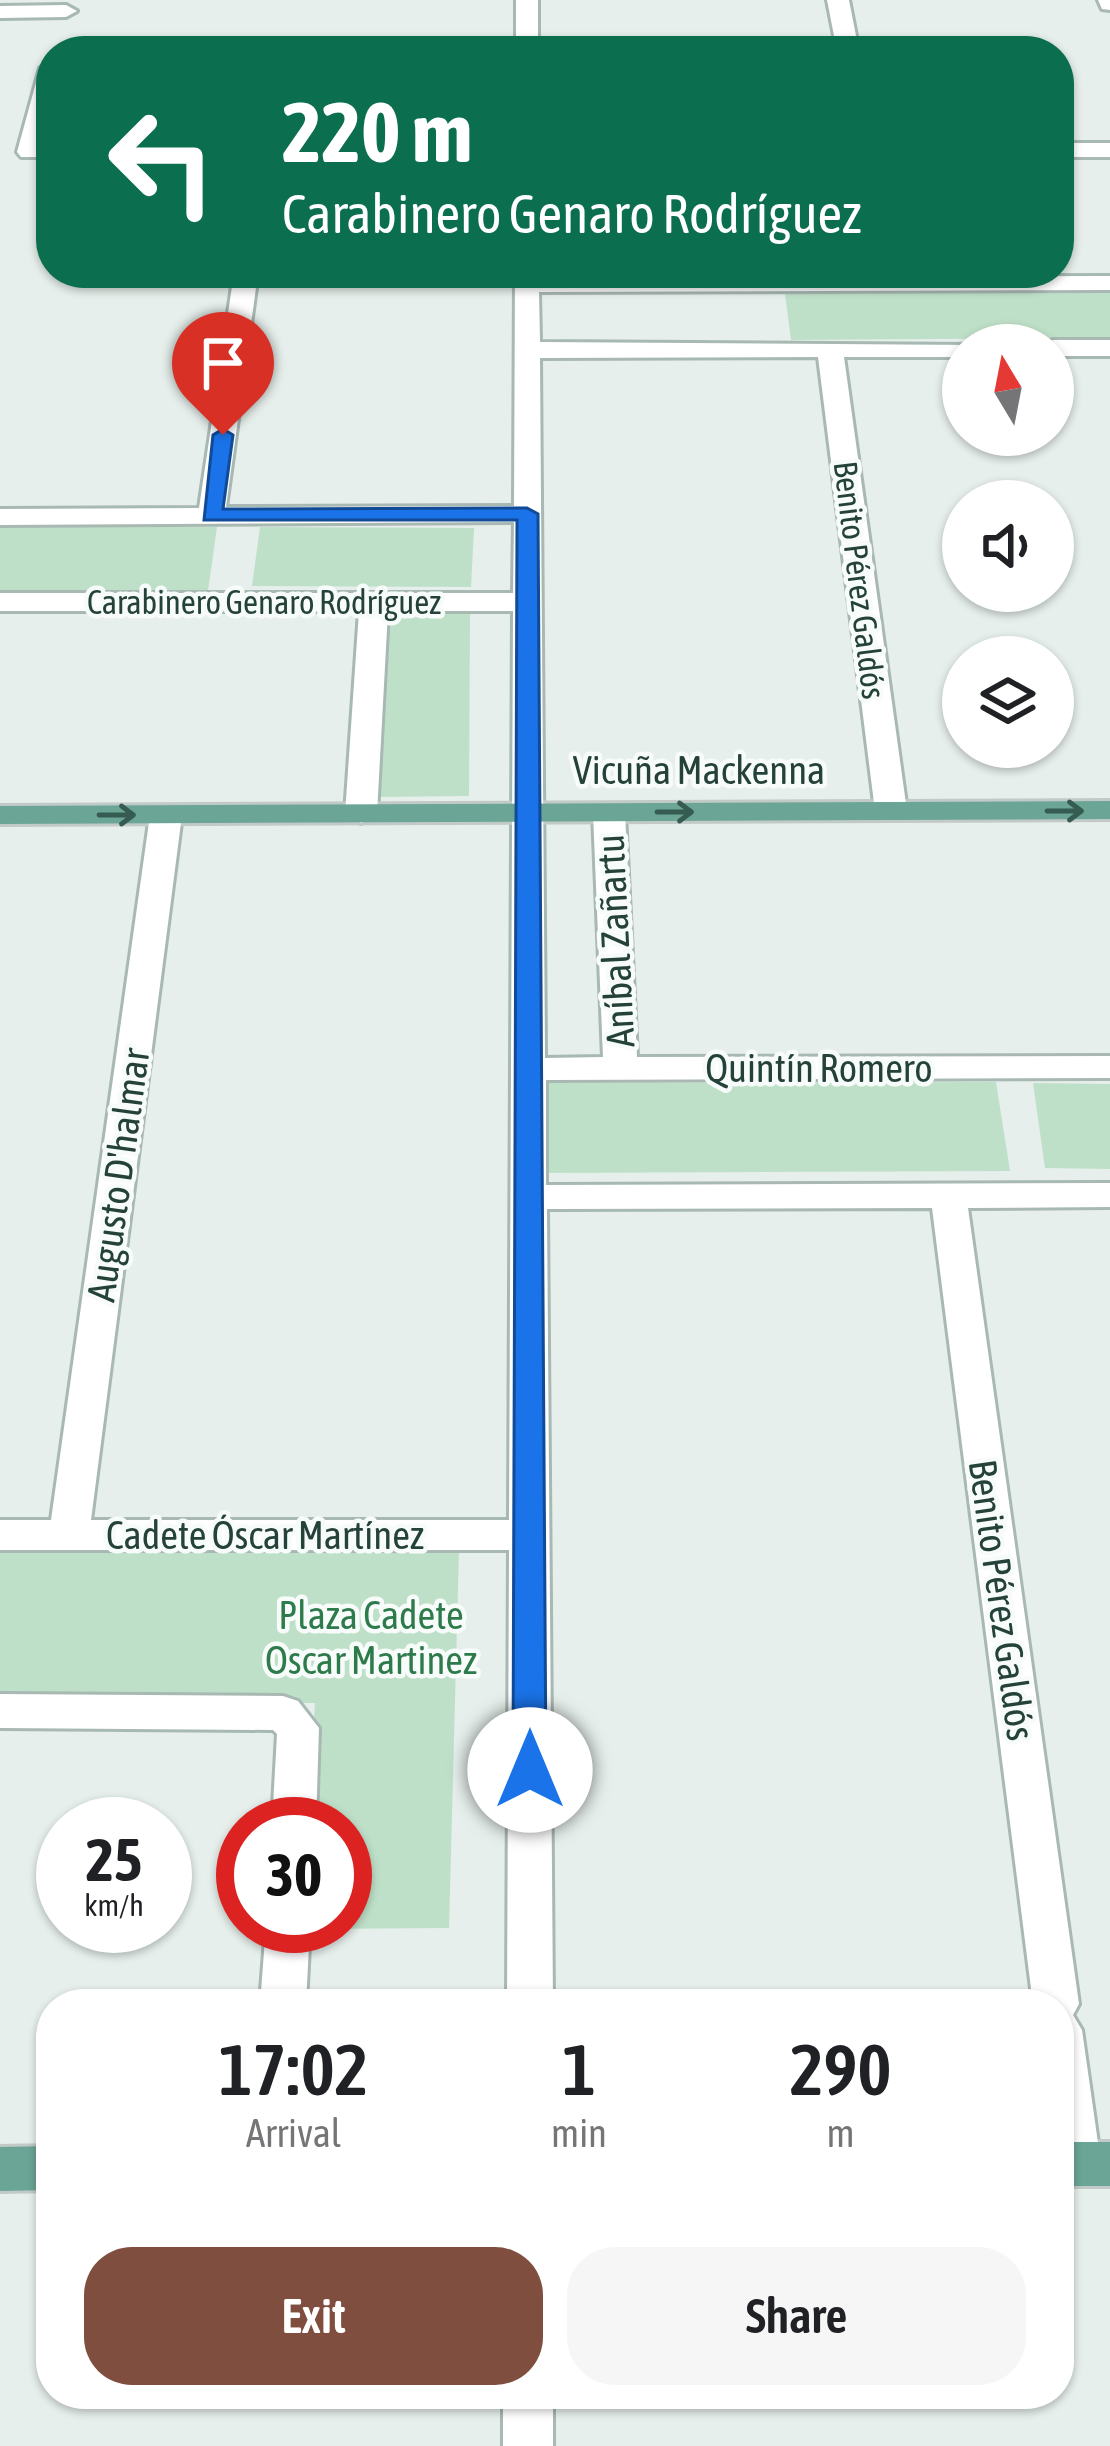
<!DOCTYPE html>
<meta charset="utf-8">
<style>
:root{--surface:#fff;--page:#f6f6f6;--text:#202124;--muted:#757577;--accent:#7f4e3f}
body{margin:0;font-family:"Asap Condensed",sans-serif;background:var(--page);color:var(--text);height:100vh;display:flex;flex-direction:column;font-size:45px;white-space:nowrap}
*{box-sizing:border-box;margin:0}
p{font-size:39px;color:var(--muted)}
.icon{flex:none;width:66px;height:66px;fill:none;stroke:currentColor;stroke-width:2;stroke-linecap:round;stroke-linejoin:round}
.map{position:relative;flex:1;overflow:hidden}
.side{position:absolute;left:36px;top:1989px;width:1038px;height:420px;display:flex;flex-direction:column;background:var(--surface);border-radius:48px;box-shadow:0 3px 9px #0004}
.side>*{flex:none}
.banner{position:absolute;left:36px;top:36px;width:1038px;height:252px;border-radius:48px;box-shadow:0 3px 9px #0004;background:#0b6e4f;color:#fff;overflow:hidden}
.needle{width:78px;rotate:350deg}
.tools{position:absolute;left:942px;top:324px;display:grid;gap:24px}
.tools a{display:grid;place-items:center;width:132px;height:132px;border-radius:50%;background:var(--surface);box-shadow:0 3px 9px #0004;font-size:60px}
.speed{position:absolute;left:36px;top:1797px;display:flex;gap:24px;font-size:60px;font-weight:700;text-align:center}
.speed>*{display:grid;place-content:center;width:156px;height:156px;border-radius:50%;background:var(--surface);box-shadow:0 3px 9px #0004;line-height:1}
.speed small{font-size:30px;font-weight:400}
.speed .limit{border:18px solid #d22;background:#fff;color:#111}
.pin{position:absolute;display:grid;place-items:center;width:102px;height:102px;color:#fff;margin:-123px -51px;border-radius:50% 50% 50% 0;rotate:-45deg;box-shadow:0 0 12px #0007}
.pin .icon{rotate:45deg}
.me{position:absolute;width:132px;margin:-66px;rotate:0deg;stroke-linejoin:round;filter:drop-shadow(0 0 9px #0008)}
.turn{display:flex;align-items:center;gap:42px;height:252px;padding:0 48px;font-size:54px}
.turn .icon{width:156px;height:156px;stroke-width:2.5}
.turn b{display:block;font-size:84px;line-height:102px}
.eta{display:flex;justify-content:space-evenly;align-items:center;height:204px;text-align:center}
.eta b{font-size:72px;font-weight:600;line-height:84px}
.cta{display:flex;gap:24px;margin-top:auto;padding:24px 48px}
.cta a{flex:1;height:138px;border-radius:48px;background:var(--accent);color:#fff;font-size:48px;font-weight:600;line-height:138px;text-align:center}
.cta a+a{background:var(--page);color:var(--text)}
.map>svg:first-child{display:block}
.green{fill:#bfe0c8}
.lines{fill:none;stroke-linecap:round;stroke-linejoin:round}
.minor-casing{stroke:#a8b8b2;stroke-width:6}
.major-casing{stroke:#c2cac8;stroke-width:6}
.minor{fill:#fff;fill-rule:evenodd}
.major{fill:#6aa596;fill-rule:evenodd}
.oneway{stroke:#365b51}
.route{fill:#1a73e8;stroke:#114b97;stroke-width:3}
.labels{text-anchor:middle;stroke-width:9;stroke-linejoin:round;paint-order:stroke}
.far-street-label{font-size:33px;fill:#24423a;stroke:#f7fbf9}
.street-label{font-size:39px;fill:#24423a;stroke:#f7fbf9}
.park-label{font-size:39px;fill:#2d7a4b;stroke:#f7fbf9}
</style>
<div class="map">
<svg width="1110" height="2446" viewBox="0 0 1110 2446">
<rect width="100%" height="100%" fill="#e6efeb"/>
<!-- green -->
<g class="green">
<polygon points="1110,292 1110,338 791,340 785,294"/>
<polygon points="0,527 217,527 208,591 0,591"/>
<polygon points="260,527 474,528 471,587 252,586"/>
<polygon points="470,613 469,796 377,797 384,614"/>
<polygon points="996,1082 1010,1171 542,1173 542,1083"/>
<polygon points="1033,1083 1110,1084 1110,1169 1045,1168"/>
<polygon points="459,1550 449,1928 301,1929 345,1926 345,1824 308,1824 315,1703 0,1704 0,1552"/>
</g>
<g class="lines">
<!-- minor casing -->
<g class="minor-casing">
<g id="minor">
<rect x="516" y="0" width="22" height="51"/>
<polygon points="827,0 849,0 859,51 837,51"/>
<polygon points="1098,0 1110,0 1110,10 1102,9"/>
<polygon points="0,6 66,5 77,11 66,17 0,18"/>
<polygon points="51,61 51,111 41,152 37,157 21,157 17,152 40,68"/>
<rect x="1059" y="143" width="51" height="14"/>
<polygon points="234,273 258,273 226,507 514,506 515,273 539,273 539,278 1110,276 1110,290 539,292 540,342 973,345 963,345 963,357 844,357 907,811 891,820 875,811 818,357 540,358 545,1058 603,1057 593,813 609,804 625,813 637,1057 1110,1056 1110,1078 546,1080 546,1185 1110,1183 1110,1207 968,1208 1079,2004 1073,2015 1082,2030 1101,2164 1094,2179 1077,2186 1059,2176 1059,2004 1033,2004 932,1208 547,1209 553,2004 507,2004 509,1550 0,1550 0,1520 51,1520 150,815 166,806 182,815 91,1520 509,1520 513,611 388,611 377,814 361,823 345,814 359,611 0,611 0,593 513,593 514,522 0,525 0,509 199,508"/>
<polygon points="1053,340 1110,340 1110,356 1053,356 1053,345 1042,345"/>
<polygon points="0,1694 283,1696 298,1701 319,1728 316,1824 272,1824 277,1734 273,1730 0,1728"/>
<polygon points="266,1926 310,1926 306,2004 260,2004"/>
<rect x="503" y="2394" width="50" height="52"/>
</g>
</g>
<!-- major casing -->
<g class="major-casing">
<g id="major">
<polygon points="1110,801 1110,819 0,824 0,806"/>
<rect x="1059" y="2142" width="51" height="44"/>
<polygon points="51,2146 51,2190 0,2191 0,2147"/>
</g>
</g>
<!-- minor -->
<use href="#minor" class="minor"/>
<!-- major -->
<use href="#major" class="major"/>
</g>
<!-- one-way arrows -->
<defs><path id="oneway-shaft" d="M-6 0H5M1.5-3L5.5 0L1.5 3" fill="none" stroke-width="1.6" stroke-linecap="round" stroke-linejoin="round" transform="scale(3)"/></defs>
<g class="oneway">
<use href="#oneway-shaft" transform="translate(1065 811)"/>
<use href="#oneway-shaft" transform="translate(675 812)"/>
<use href="#oneway-shaft" transform="translate(117 815)"/>
</g>
<!-- route -->
<polygon class="route" points="223,429 233,435 223,509 527,508 538,514 546,1770 541,1779 530,1783 518,1779 513,1770 517,520 204,520 213,435"/>
<g class="labels">
<!-- far-street labels -->
<g class="far-street-label">
<text transform="translate(860 580) rotate(83)" y="12">Benito Pérez Galdós</text>
<text x="264" y="614">Carabinero Genaro Rodríguez</text>
</g>
<!-- street labels -->
<g class="street-label">
<text x="699" y="784">Vicuña Mackenna</text>
<text transform="translate(615 941) rotate(-93)" y="14">Aníbal Zañartu</text>
<text x="819" y="1082">Quintín Romero</text>
<text transform="translate(118 1175) rotate(-82)" y="14">Augusto D'halmar</text>
<text x="265" y="1549">Cadete Óscar Martínez</text>
<text transform="translate(1002 1600) rotate(82)" y="14">Benito Pérez Galdós</text>
</g>
<!-- park labels -->
<g class="park-label">
<text x="371" y="1629">Plaza Cadete<tspan x="371" dy="45">Oscar Martinez</tspan></text>
</g>
</g>
</svg>
<div class="tools">
<a><svg class="needle" viewBox="-14 -14 28 28"><path d="M0-13l5 13h-10z" fill="#e53935"/><path d="M0 13l5-13h-10z" fill="#757577"/></svg></a>
<a><svg class="icon" aria-label="sound" viewBox="0 0 24 24"><path d="M4 9h4l5-4v14l-5-4H4zM17 9q2 3 0 6"/></svg></a>
<a><svg class="icon" aria-label="layers" viewBox="0 0 24 24"><path d="M12 4l9 5-9 5-9-5zM3 14l9 5 9-5"/></svg></a>
</div>
<div class="speed"><div>25<small>km/h</small></div><div class="limit">30</div></div>
<div class="pin" style="left:223px;top:435px;background:#d93025"><svg class="icon" aria-label="arrive" viewBox="0 0 24 24"><path d="M6 21V4h12l-3 4 3 4H6"/></svg></div>
<svg class="me" style="left:530px;top:1770px" viewBox="-20 -20 40 40"><circle r="19" fill="#fff"/><path d="M0-13L10 11 0 6-10 11z" fill="#1a73e8"/></svg>
<div class="banner">
<div class="turn"><svg class="icon" aria-label="left" viewBox="0 0 24 24"><path d="M17 20v-9H6M10 6l-5 5 5 5"/></svg><div><b>220 m</b>Carabinero Genaro Rodríguez</div></div>
</div>
<section class="side">
<div class="eta">
<div><b>17:02</b><p>Arrival</p></div>
<div><b>1</b><p>min</p></div>
<div><b>290</b><p>m</p></div>
</div>
<div class="cta"><a>Exit</a><a>Share</a></div>
</section>
</div>
